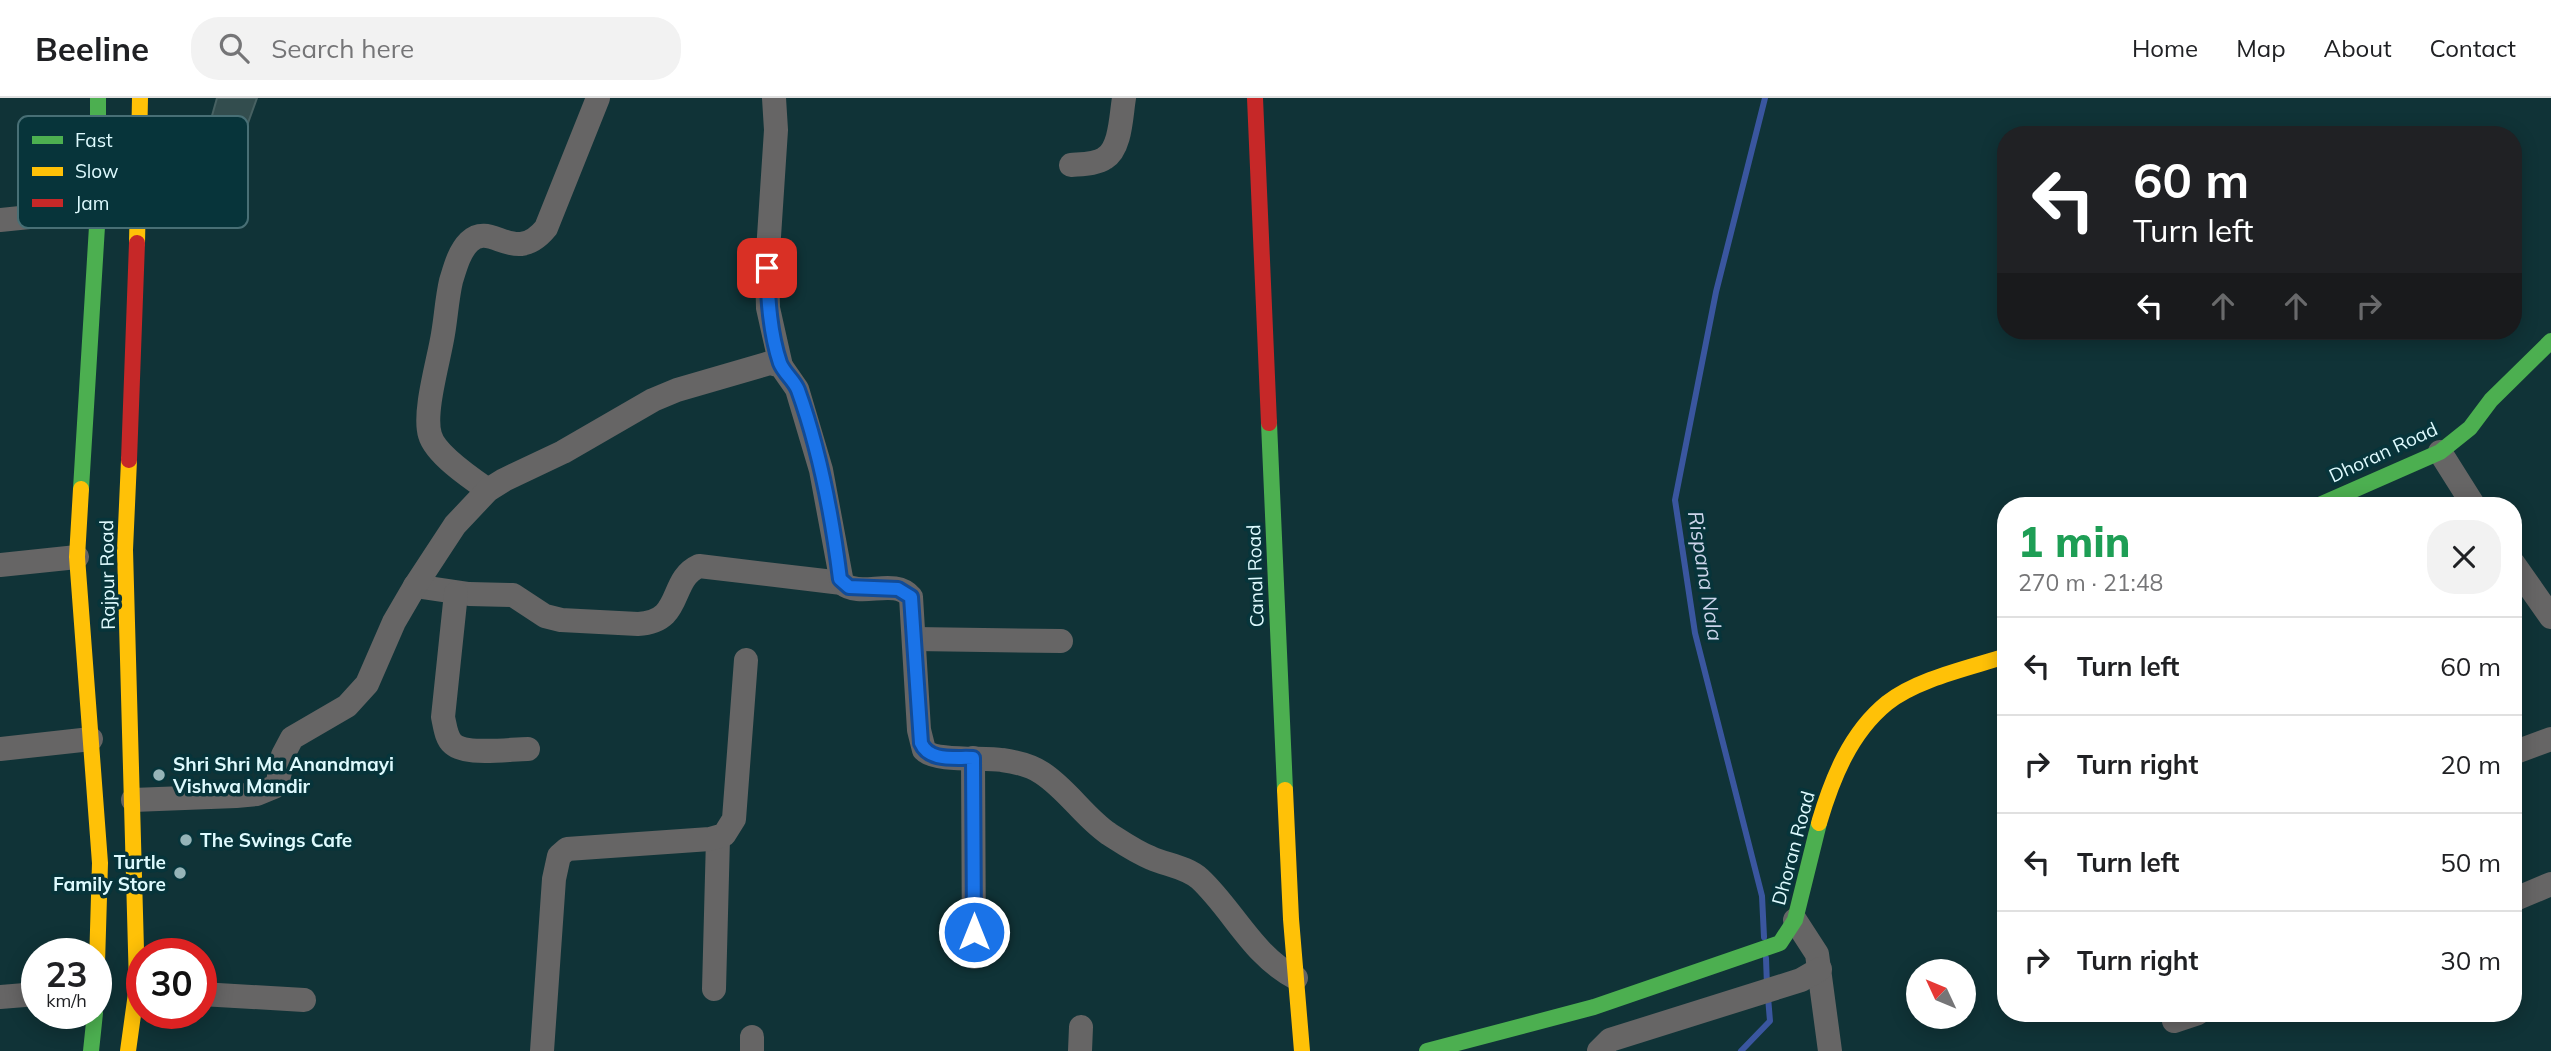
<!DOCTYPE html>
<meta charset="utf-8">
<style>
:root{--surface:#fff;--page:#f2f2f2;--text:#202124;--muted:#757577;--line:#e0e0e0}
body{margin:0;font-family:Mulish,sans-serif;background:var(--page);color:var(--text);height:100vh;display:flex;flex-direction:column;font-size:26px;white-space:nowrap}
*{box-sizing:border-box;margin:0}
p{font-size:23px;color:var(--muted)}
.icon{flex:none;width:38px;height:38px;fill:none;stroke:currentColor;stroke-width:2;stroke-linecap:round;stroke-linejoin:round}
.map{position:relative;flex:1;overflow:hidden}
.side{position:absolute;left:1997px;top:399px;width:525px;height:525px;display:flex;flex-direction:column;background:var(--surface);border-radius:28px;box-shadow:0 4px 18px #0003}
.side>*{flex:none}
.hud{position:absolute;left:1997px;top:28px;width:525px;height:214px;border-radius:28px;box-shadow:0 4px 18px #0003;background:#202124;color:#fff;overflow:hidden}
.needle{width:46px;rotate:314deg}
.fabs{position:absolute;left:1906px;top:861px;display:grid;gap:14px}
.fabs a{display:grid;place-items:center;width:70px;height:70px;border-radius:50%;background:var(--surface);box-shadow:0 4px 18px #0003;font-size:35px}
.speed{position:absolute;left:21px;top:840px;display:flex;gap:14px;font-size:35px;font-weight:700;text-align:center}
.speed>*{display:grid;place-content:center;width:91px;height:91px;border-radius:50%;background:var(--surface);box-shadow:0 4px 18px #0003;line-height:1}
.speed small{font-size:18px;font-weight:400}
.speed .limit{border:10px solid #d22;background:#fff;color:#111}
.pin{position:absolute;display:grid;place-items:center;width:60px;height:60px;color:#fff;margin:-30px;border-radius:14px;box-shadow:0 4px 10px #0006}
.me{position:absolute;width:77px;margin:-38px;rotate:0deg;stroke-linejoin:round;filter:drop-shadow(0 0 5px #0008)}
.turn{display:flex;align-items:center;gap:24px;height:147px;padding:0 21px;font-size:32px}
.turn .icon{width:91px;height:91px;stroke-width:2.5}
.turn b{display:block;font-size:49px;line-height:60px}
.lanes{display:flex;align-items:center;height:66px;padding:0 21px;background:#0003;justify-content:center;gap:35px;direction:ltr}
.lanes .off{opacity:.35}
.round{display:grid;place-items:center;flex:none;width:74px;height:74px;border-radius:28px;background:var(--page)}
.head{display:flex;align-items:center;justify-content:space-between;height:119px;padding:0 21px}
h1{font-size:42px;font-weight:800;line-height:52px;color:#1e9e55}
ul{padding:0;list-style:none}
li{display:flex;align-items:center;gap:21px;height:98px;padding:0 21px;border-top:2px solid var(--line)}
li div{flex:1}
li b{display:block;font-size:26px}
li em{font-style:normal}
header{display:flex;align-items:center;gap:42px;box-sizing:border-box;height:98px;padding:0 35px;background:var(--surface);border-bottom:2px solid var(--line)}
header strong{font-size:33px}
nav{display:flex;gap:38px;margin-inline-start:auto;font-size:24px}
.search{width:490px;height:63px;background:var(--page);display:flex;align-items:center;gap:18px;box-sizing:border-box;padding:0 24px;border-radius:28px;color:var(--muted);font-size:26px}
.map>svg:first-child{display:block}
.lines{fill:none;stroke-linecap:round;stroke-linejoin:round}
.stream{stroke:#3a569f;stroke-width:6}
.building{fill:#334d4e;stroke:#476162;stroke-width:2}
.street{stroke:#666565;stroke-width:24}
.fast{stroke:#4caf50;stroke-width:16}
.slow{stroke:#ffc107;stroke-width:16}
.jam{stroke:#c62828;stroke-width:16}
.route-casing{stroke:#114b97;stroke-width:18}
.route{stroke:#1a73e8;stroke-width:12}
.poi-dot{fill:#96b4b8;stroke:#07343a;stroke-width:2.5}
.labels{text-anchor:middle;stroke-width:7;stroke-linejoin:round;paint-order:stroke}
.street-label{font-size:19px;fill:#defafe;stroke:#07343a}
.poi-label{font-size:19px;font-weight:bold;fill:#defafe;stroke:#07343a;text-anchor:start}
.water-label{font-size:21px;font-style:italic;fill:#cbd4ea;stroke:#07343a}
.key{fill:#07343a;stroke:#486f75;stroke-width:2}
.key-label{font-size:19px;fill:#defafe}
</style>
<header>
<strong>Beeline</strong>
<div class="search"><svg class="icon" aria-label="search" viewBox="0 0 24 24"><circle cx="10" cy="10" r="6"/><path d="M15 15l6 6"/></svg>Search here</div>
<nav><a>Home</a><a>Map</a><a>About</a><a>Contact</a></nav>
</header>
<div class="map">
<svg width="2551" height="953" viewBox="0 0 2551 953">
<rect width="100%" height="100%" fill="#103337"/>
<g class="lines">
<!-- stream -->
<g class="stream">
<polyline points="1764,839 1762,798 1695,535 1675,402 1716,194 1765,0"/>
<polyline points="1766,860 1767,888"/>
<polyline points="1741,953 1770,923 1768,899"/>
</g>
</g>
<!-- building -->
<polygon class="building" points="217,0 257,0 244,36 208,32"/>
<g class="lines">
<!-- street -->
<g class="street">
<polyline points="774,0 776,32 767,169 768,210 781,268"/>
<path d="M1071 67C1081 66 1097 66 1105 60 1121 50 1121 17 1124 0"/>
<polyline points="0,122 98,112"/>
<polyline points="2440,354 2474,408"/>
<path d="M488 392C472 381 435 356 430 337 423 314 439 262 443 236 446 219 447 200 451 183 455 170 459 154 469 144 492 122 514 169 546 130L598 0"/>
<polyline points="2513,465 2551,519"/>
<polyline points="0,467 77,459"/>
<path d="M415 488 469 496 513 497 545 518 561 522 638 526C684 524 668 482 699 468L842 485"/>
<path d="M456 495 443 619C445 628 446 640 453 646 467 658 510 651 528 651"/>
<polyline points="915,541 1061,543"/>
<polyline points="0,651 91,641"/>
<polyline points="2513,655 2551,641"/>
<polyline points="973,660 974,859"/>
<path d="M133 702 236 698 257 696 274 689 278 684 283 657 292 640 347 608 367 586 394 524 415 488 455 427 488 392 504 382 563 354 653 302 677 292 770 265 781 268 797 291 821 372 842 485C861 501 894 479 911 499L919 632 924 652C935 664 984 659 1002 662 1017 664 1030 667 1042 675 1068 692 1084 719 1109 736 1123 745 1136 754 1151 760 1167 767 1187 769 1200 781 1234 813 1253 858 1296 880"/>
<polyline points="2513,802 2551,786"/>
<polyline points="1795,822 1817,856 1830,953"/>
<polyline points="714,891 718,740"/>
<polyline points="201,896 304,902"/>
<polyline points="0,899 37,896"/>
<polyline points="2174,923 2198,915"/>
<polyline points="542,953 554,781 559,758 567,751 710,741 724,737 734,721 746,562"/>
<polyline points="752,953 752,939"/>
<polyline points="1080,953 1081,929"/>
<polyline points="1599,953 1610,942 1801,882 1820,871"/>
</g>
<!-- fast -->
<g class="fast">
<polyline points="1269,325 1285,692"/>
<polyline points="81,391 98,112 98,0"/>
<polyline points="2317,408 2440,354 2470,330 2491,302 2551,243"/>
<polyline points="91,953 95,915"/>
<polyline points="1427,953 1594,909 1780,845 1795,822 1819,725"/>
</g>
<!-- slow -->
<g class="slow">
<polyline points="137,145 140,0"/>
<polyline points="81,391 77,459 100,765 96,899"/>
<polyline points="1285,692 1291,821 1302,953"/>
<path d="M1819 725C1832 681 1850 635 1887 605 1917 581 1969 570 2006 558"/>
<polyline points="128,953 137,888 125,452 129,362"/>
</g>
<!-- jam -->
<g class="jam">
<polyline points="1255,0 1269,325"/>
<polyline points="129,362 137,145"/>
</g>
</g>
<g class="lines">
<!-- route casing -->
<g class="route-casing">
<path id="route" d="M767 170C768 202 770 235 780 265 784 275 794 282 798 292 820 353 832 417 840 481L849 489 898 491 911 499 921 645C929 664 955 659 973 660L974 834"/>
</g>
<!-- route -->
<use href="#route" class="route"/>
</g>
<!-- markers -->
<g class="poi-dot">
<circle cx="159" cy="677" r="7"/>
<circle cx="186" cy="742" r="7"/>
<circle cx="180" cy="775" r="7"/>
</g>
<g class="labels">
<!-- street labels -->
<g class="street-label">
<text transform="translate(2383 354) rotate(-25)" y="7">Dhoran Road</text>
<text transform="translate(107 477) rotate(-91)" y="7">Rajpur Road</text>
<text transform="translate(1255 478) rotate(-92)" y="7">Canal Road</text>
<text transform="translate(1793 750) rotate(-75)" y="7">Dhoran Road</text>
</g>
<!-- poi labels -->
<g class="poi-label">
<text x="173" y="673">Shri Shri Ma Anandmayi<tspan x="173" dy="22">Vishwa Mandir</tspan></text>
<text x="200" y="749">The Swings Cafe</text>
<text x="166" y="771" text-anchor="end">Turtle<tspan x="166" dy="22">Family Store</tspan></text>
</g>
<!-- water labels -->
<g class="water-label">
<text transform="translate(1705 478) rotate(81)" y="7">Rispana Nala</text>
</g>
</g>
<!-- legend -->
<rect x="18" y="18" width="230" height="112" rx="10" class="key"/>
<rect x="32" y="38" width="31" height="8" fill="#4caf50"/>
<rect x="32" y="69" width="31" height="9" fill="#ffc107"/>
<rect x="32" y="101" width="31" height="8" fill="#c62828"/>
<g class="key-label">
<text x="75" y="49">Fast</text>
<text x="75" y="80">Slow</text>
<text x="75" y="112">Jam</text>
</g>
</svg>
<div class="fabs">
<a><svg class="needle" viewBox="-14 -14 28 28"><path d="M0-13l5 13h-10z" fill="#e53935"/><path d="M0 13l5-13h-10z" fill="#757577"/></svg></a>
</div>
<div class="speed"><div>23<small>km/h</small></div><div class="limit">30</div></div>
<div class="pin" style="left:767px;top:170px;background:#d93025"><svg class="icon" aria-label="arrive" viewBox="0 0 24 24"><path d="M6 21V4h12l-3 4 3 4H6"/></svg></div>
<svg class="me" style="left:974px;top:834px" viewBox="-20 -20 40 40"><circle r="17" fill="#1a73e8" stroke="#fff" stroke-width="3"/><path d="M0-11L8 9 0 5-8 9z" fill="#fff"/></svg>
<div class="hud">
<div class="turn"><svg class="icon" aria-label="left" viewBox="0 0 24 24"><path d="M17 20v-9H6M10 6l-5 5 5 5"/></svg><div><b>60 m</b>Turn left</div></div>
<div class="lanes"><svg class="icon" aria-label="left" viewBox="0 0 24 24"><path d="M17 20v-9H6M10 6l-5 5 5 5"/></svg><svg class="icon off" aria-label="ahead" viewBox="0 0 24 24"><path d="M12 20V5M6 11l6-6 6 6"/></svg><svg class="icon off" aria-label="ahead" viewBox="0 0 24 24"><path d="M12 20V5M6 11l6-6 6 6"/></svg><svg class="icon off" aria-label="right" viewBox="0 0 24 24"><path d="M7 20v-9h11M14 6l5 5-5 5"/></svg></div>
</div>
<section class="side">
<div class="head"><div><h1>1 min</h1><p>270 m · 21:48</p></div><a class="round"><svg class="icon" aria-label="close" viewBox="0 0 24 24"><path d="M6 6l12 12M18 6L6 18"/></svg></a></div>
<ul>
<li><svg class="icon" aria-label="left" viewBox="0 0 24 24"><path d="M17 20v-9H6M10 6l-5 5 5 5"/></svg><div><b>Turn left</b></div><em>60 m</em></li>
<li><svg class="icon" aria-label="right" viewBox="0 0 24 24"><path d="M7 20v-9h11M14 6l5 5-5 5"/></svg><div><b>Turn right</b></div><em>20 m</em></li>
<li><svg class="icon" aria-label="left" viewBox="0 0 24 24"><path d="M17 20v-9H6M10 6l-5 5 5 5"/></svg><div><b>Turn left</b></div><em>50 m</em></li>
<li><svg class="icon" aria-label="right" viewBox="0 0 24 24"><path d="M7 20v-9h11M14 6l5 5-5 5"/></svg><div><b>Turn right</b></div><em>30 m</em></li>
</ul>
</section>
</div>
